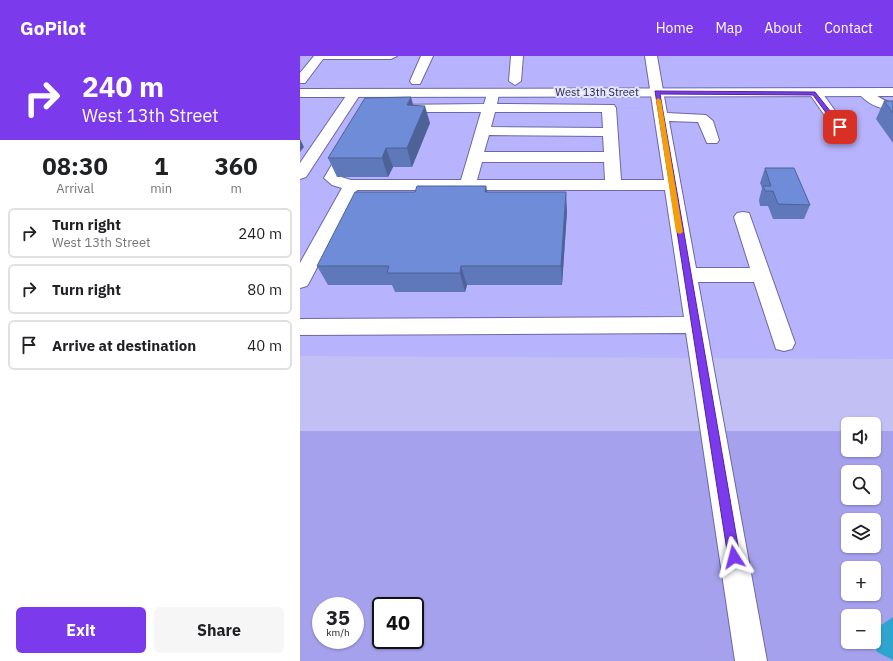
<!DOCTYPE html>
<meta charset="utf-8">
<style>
:root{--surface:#fff;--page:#f6f6f6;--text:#202124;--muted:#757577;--line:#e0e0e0;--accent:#7c3aed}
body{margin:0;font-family:"IBM Plex Sans",sans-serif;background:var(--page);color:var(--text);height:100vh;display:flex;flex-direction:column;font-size:15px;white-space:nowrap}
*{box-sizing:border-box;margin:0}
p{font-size:13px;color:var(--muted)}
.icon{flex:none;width:22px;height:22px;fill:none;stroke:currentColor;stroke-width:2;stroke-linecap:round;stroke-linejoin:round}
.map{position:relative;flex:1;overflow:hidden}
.panel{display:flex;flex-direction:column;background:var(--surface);width:300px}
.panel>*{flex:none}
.top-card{background:#7c3aed;color:#fff;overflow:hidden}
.tools{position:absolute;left:541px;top:361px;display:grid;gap:8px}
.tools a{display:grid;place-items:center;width:40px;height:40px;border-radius:6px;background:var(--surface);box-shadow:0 1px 3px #0004;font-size:20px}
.speed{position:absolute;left:12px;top:541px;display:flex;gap:8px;font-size:20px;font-weight:700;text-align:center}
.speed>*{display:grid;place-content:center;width:52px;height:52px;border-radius:50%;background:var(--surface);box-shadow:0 1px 3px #0004;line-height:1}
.speed small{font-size:10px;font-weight:400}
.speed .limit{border:2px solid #111;border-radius:6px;background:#fff;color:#111}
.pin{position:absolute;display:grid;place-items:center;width:34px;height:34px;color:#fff;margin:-17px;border-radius:8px;box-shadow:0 2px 6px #0006}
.me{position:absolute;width:44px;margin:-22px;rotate:351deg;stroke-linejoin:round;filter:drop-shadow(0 0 3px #0008)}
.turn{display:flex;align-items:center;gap:14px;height:84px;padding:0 16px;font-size:18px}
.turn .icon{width:52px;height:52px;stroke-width:2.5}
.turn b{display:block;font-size:28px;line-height:34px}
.eta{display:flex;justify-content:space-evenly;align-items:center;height:68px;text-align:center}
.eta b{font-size:24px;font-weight:700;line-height:28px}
.cta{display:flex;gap:8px;margin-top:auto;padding:8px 16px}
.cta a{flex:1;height:46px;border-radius:6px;background:var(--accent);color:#fff;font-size:16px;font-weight:700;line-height:46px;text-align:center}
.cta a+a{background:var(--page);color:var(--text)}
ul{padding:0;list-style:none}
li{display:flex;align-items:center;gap:12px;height:50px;margin:0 8px 6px;padding:0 8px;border:2px solid var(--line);border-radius:6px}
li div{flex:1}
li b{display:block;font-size:15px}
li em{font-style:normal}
header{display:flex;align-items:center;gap:24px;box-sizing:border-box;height:56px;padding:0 20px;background:var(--accent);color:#fff}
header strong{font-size:19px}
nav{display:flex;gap:22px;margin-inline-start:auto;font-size:14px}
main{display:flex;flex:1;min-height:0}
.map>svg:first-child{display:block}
.built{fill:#b8b3fd}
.green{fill:#a6a1ed;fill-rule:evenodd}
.water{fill:#2ea5ce}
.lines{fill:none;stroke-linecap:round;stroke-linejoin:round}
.minor-casing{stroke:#6c68a4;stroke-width:2}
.major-casing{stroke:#6c68a4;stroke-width:2}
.minor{fill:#fff;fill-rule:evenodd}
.major{fill:#fff;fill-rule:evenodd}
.wall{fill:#5f78b9}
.shaded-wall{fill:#4d6296}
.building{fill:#6e8cd7;stroke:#4d6296}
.route{fill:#7c3aed;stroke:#51269a}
.slow{fill:#f59e0b}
.labels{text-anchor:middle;stroke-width:4;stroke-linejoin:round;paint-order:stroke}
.far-street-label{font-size:11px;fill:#292740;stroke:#e3e3fe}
</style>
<header>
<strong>GoPilot</strong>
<nav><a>Home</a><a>Map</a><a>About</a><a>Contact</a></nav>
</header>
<main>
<section class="panel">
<div class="top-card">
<div class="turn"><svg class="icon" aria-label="right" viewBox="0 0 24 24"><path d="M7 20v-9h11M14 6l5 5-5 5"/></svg><div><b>240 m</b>West 13th Street</div></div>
</div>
<div class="eta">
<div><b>08:30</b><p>Arrival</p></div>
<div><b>1</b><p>min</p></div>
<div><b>360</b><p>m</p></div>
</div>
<ul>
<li><svg class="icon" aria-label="right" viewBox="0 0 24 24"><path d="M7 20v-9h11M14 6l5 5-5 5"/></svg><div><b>Turn right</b><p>West 13th Street</p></div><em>240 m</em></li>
<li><svg class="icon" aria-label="right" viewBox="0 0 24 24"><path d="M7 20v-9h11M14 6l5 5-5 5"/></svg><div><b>Turn right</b></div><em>80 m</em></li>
<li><svg class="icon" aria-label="arrive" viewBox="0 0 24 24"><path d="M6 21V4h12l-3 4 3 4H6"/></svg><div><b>Arrive at destination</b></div><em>40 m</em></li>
</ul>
<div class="cta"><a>Exit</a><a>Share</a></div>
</section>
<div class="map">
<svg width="593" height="605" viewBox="0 0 593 605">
<rect width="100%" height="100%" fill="#c1bff4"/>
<!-- built -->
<polygon class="built" points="0,0 593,0 593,303 0,300"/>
<!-- green -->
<path class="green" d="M0 375H548V394H574V375H593V605H0ZM548 416H574V442H548ZM548 464H574V490H548ZM548 512H574V538H548ZM21 550H55V584H21ZM81 550H115V584H81ZM548 560H574V586H548Z"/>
<!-- water -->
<polygon class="water" points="593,561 593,604 577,596 574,586 574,574"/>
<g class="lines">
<!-- minor casing -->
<g class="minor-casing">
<g id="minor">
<polygon points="14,0 97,0 91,3 23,3 5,27 0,27 0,17"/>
<polygon points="121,0 133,0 120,28 112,28 110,25"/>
<polygon points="211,0 223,0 221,25 215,29 209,25"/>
<path d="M345 0H357L367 57 406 59 413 65 419 84 417 87H407L398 66 369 65 396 212H450L434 161 437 157 443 156 449 157 495 287 492 293 484 295 476 293 454 226H398L467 605H435L386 277 0 279V263L384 261 365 134H57L10 225 7 230 0 232V207L42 132 32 129 24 122 44 88H54L56 91 41 121 51 124H161L181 56H95L90 55 88 52 90 49 184 48 187 38 193 34 199 38 197 48 314 49 316 52 321 124H364ZM195 56H302L303 72 191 71ZM189 79 303 80 304 96H184ZM182 106H304L305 124H177Z"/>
<path d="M564 32C574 35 580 45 593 47V55C579 52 566 48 558 36Z"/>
<polygon points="55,33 61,37 6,121 0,123 0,107 50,34"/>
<polygon points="515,33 520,34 552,78 554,81 552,84 542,84 509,37"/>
</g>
</g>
<!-- major casing -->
<g class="major-casing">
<polygon id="major" points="593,32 593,40 0,41 0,33"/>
</g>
<!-- minor -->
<use href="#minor" class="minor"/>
<!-- major -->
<use href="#major" class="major"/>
</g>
<!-- wall -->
<g class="wall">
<polygon points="584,45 593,45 593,87 576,63"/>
<polygon points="113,50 130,67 112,111 93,111 88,121 37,121 28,102"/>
<polygon points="465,112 510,149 504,163 473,163 468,150 460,150 459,144 462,132 460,127"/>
<polygon points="187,136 267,155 262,229 167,229 165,236 95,236 92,229 28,229 17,210"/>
</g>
<!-- shaded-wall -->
<g class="shaded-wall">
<polygon points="111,41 116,59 107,49"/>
<polygon points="125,50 130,67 112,111 107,92"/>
<polygon points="0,83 4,91 0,96"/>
<polygon points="86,92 93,111 88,121 82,102"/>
<polygon points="186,130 190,148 185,136"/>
<polygon points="266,136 267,155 262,229 261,210"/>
<polygon points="161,210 167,229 165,236 160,217"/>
</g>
<!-- building -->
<g class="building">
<polygon points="111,41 107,49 125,50 107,92 86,92 82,102 28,102 65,42"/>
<polygon points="584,45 593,45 593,57"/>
<polygon points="465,112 494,112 510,149 478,148 473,135 465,135 463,130 471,130"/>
<polygon points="117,130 186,130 185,136 266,136 261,210 161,210 160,217 87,217 89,210 17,210 55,136 115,136"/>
</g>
<!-- route -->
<polygon class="route" points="355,35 515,36 543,71 538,73 513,39 360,38 440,501 438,505 434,507 429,505 428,501"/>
<!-- slow -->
<polygon class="slow" points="358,42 361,44 383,176 380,178 376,176 356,44"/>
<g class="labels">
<!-- far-street labels -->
<g class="far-street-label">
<text x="297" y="40">West 13th Street</text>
</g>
</g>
</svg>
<div class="tools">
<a><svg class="icon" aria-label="sound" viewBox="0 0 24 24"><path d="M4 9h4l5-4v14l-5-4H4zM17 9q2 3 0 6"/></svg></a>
<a><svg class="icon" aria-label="search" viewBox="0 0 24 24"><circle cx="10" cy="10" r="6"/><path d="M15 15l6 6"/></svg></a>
<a><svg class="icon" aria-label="layers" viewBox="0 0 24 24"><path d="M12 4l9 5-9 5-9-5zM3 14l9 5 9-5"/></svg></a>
<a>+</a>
<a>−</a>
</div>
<div class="speed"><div>35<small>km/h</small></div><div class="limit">40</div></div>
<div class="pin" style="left:540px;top:71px;background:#d93025"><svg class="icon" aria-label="arrive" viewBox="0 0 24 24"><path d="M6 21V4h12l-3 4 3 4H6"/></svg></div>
<svg class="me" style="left:434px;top:501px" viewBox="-20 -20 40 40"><path d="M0-17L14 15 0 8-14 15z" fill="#7c3aed" stroke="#fff" stroke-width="4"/></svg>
</div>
</main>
